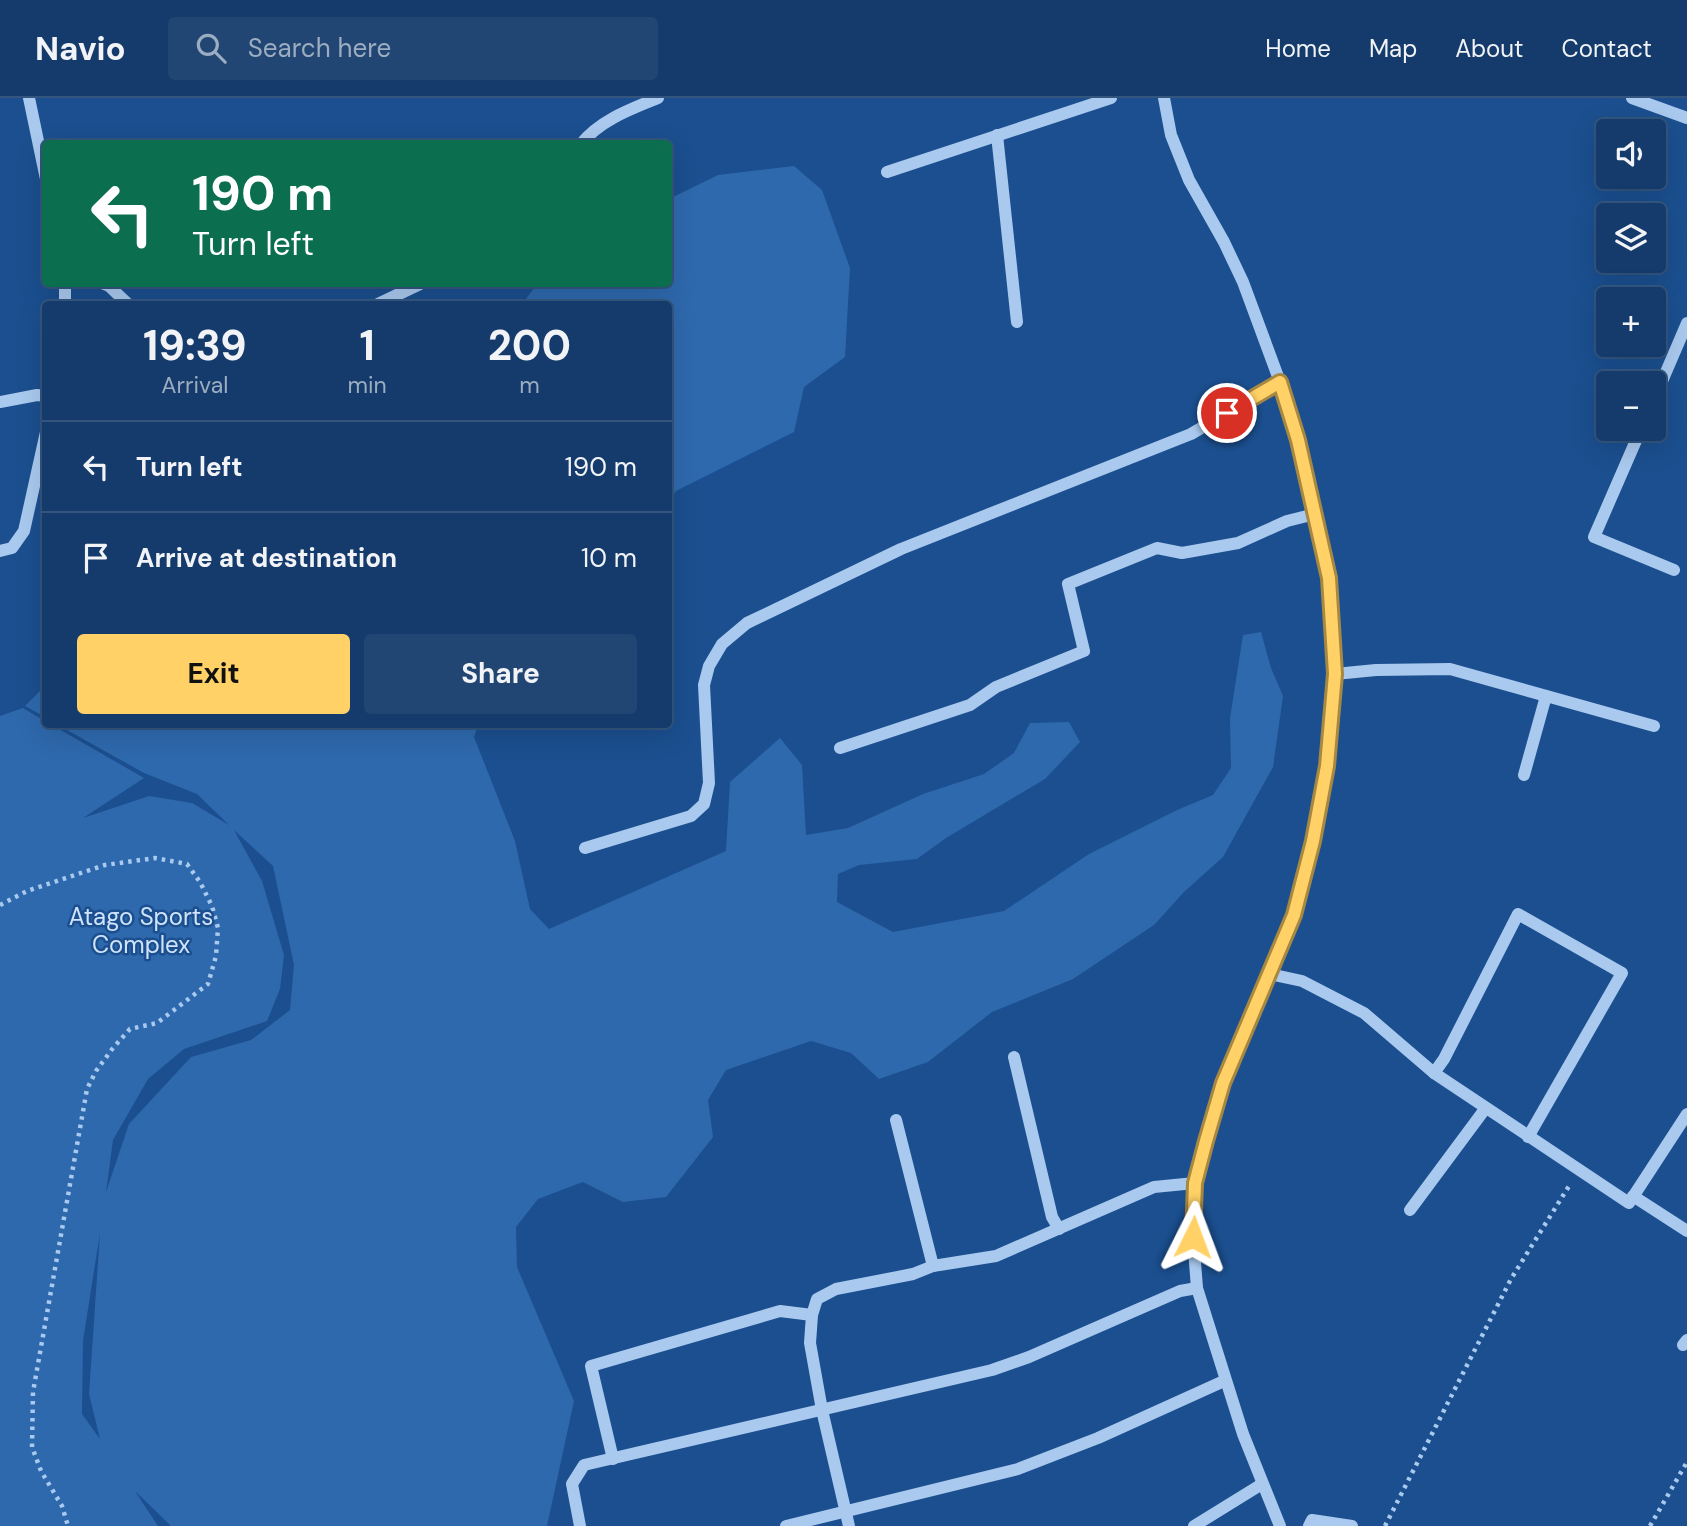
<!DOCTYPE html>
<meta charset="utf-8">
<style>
:root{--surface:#143b6b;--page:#214673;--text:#f1f3f6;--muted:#9dadc1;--line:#33557e;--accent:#ffd166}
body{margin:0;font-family:"DM Sans",sans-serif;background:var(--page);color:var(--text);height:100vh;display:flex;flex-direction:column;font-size:26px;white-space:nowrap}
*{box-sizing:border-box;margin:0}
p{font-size:23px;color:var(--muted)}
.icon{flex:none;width:38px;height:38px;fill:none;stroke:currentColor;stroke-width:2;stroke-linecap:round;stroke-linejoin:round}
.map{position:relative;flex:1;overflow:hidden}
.panel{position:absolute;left:42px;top:203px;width:630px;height:427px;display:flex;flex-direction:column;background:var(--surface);border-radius:7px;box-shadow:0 7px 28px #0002,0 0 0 2px var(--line)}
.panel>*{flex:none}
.hud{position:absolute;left:42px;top:42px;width:630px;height:147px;border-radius:7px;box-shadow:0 7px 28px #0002,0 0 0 2px var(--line);background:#0b6e4f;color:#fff;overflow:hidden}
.buttons{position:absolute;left:1596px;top:21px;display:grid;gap:14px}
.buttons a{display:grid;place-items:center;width:70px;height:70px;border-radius:7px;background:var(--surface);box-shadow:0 7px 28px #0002,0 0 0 2px var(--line);font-size:35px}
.pin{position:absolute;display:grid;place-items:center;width:60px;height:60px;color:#fff;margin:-30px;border:4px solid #fff;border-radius:50%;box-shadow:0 2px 7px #0007}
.me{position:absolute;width:77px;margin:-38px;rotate:3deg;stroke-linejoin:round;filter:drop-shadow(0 0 5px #0008)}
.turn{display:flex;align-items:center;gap:24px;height:147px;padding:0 35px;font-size:32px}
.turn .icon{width:91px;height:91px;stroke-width:2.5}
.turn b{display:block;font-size:49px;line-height:60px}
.eta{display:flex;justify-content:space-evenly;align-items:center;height:119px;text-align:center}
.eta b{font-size:42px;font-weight:700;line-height:49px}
.action{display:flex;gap:14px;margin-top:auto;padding:14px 35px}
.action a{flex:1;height:80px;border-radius:7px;background:var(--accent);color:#111;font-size:28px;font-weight:700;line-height:80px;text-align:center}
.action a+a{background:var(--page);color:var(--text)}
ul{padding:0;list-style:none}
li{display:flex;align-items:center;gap:21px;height:91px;padding:0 35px;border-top:2px solid var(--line)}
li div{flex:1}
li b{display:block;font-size:26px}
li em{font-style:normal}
header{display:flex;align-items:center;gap:42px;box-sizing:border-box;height:98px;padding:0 35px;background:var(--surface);border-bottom:2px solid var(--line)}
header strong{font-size:33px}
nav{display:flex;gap:38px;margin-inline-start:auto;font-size:24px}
.search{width:490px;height:63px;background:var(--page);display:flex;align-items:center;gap:18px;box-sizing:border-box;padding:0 24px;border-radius:7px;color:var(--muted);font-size:26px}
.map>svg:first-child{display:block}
.green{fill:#2e69ad;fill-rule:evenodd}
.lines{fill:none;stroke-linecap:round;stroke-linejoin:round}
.path{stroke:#a9c9ee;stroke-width:4.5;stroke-dasharray:3.5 5;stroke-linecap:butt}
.minor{stroke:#a9c9ee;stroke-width:12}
.route-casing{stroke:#a68842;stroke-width:18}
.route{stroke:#ffd166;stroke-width:12}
.labels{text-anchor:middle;stroke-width:5;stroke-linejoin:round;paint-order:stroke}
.park-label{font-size:24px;fill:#cfe3fa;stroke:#1b4f8f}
</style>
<header>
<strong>Navio</strong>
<div class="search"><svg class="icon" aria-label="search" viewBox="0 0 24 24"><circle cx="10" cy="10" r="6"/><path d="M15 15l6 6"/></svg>Search here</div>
<nav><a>Home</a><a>Map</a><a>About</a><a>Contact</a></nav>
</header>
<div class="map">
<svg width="1687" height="1428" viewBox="0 0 1687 1428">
<rect width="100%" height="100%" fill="#1b4f8f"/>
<!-- green -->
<g class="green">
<polygon points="794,68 822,92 850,170 845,259 804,289 794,334 676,393 669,404 668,206 522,206 537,186 668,186 669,101 718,77"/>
<path d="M1261 534 1271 570 1283 598 1273 669 1223 759 1184 794 1154 827 1073 881 992 914 928 964 879 981 851 955 811 943 726 972 708 1002 713 1039 666 1099 623 1104 583 1084 538 1101 516 1129 517 1169 574 1303 547 1428H171L135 1393 158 1428H0V618L23 610 45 623 46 626 52 627 144 680 83 720 149 698 192 705 229 727 197 696 144 675 58 627H478L474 639 515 743 530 811 549 831 726 753 730 684 780 640 802 667 806 737 848 730 923 696 984 676 1014 655 1030 625 1069 624 1080 644 1045 681 946 740 917 761 859 767 838 776 837 804 893 834 1004 813 1089 756 1177 712 1213 697 1231 670 1230 620 1243 537ZM234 732 273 768 294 867 290 912 251 942 191 959 129 1026 106 1094 113 1042 148 981 184 951 267 923 280 891 284 857 262 783ZM100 1135 89 1296 100 1341 82 1316 83 1243Z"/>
<polygon points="45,588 45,619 25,608"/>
</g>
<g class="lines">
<!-- path -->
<g class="path">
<polyline points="0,807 27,793 105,767 155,760 187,766 200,784 212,808 218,830 216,858 208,886 157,925 130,931 113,950 96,973 87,991 33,1294 32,1349 41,1373 62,1408 68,1428"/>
<polyline points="1385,1428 1511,1181 1569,1088"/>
<polyline points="1650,1428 1687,1364"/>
</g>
<!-- minor -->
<g class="minor">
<polyline points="29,0 46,81"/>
<polyline points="1164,0 1171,37 1189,82 1224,144 1243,184 1280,284 1298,342 1329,480 1335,576 1327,668 1313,743 1294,817 1223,985 1195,1085 1193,1139 1197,1190 1243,1336 1280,1428"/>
<polyline points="1632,0 1687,20"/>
<polyline points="997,37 1017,224"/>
<path d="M581 46C600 22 631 11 658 0"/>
<polyline points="887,74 1111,0"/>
<polyline points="104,186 109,188 128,206"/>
<polyline points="65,206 65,186"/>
<polyline points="378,206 420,186"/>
<polyline points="1654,302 1687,225"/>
<polyline points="0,304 37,297 46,298"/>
<polyline points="1641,331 1594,439 1674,472"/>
<polyline points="0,453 12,450 24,433 46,334"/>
<polyline points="1335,576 1376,572 1450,571 1654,628"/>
<polyline points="840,650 970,607 996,589 1084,553 1068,486 1157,450 1182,455 1238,445 1287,423 1315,416"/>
<polyline points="1524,677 1546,598"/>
<polyline points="585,750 691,718 704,706 709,685 704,587 709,568 722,546 747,525 901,451 1191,336 1280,284"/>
<polyline points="1270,876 1302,883 1364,915 1434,975 1629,1105 1687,1016"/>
<polyline points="1014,959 1052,1119 1059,1131"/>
<polyline points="1434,975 1444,961 1518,816 1622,875 1528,1039"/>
<polyline points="896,1022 933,1168"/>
<polyline points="1633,1098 1687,1133"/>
<polyline points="1410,1112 1485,1011"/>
<polyline points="1683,1247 1687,1242"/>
<polyline points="613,1361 591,1268 780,1213 812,1217"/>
<polyline points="580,1428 572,1386 584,1367 992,1272 1029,1259 1180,1193 1197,1190"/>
<polyline points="786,1428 1018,1371 1098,1340 1224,1283"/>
<polyline points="849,1428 822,1312 810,1245 812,1217 817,1201 836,1191 913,1176 933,1168 996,1158 1154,1089 1195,1085"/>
<polyline points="1194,1428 1262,1386"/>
<polyline points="1309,1428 1312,1422 1352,1428"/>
</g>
</g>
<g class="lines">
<!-- route casing -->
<g class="route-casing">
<polyline id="route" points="1193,1139 1195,1085 1206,1043 1223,985 1294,817 1313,743 1327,668 1335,576 1329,480 1298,342 1280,284 1227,315"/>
</g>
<!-- route -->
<use href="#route" class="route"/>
</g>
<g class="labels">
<!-- park labels -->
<g class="park-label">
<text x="141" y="827">Atago Sports<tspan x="141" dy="28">Complex</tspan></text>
</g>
</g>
</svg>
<div class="buttons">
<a><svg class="icon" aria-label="sound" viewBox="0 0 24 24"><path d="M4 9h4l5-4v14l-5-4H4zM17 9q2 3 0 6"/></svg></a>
<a><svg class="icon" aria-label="layers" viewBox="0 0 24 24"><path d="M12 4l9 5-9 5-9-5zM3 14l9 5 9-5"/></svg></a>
<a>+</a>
<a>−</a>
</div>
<div class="pin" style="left:1227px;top:315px;background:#d93025"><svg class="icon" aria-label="arrive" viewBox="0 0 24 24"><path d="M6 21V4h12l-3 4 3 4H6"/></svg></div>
<svg class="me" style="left:1193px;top:1139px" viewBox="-20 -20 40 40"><path d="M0-17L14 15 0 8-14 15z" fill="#ffd166" stroke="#fff" stroke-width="4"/></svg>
<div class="hud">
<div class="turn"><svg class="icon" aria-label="left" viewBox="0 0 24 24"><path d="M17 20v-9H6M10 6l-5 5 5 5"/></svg><div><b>190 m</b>Turn left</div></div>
</div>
<section class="panel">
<div class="eta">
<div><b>19:39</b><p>Arrival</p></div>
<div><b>1</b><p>min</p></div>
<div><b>200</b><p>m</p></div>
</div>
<ul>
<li><svg class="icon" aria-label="left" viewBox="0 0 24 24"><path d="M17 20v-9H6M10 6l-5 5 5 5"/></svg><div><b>Turn left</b></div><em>190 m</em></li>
<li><svg class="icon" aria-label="arrive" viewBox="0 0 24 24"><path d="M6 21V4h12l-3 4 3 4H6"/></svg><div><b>Arrive at destination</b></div><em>10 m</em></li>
</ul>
<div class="action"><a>Exit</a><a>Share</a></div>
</section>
</div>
